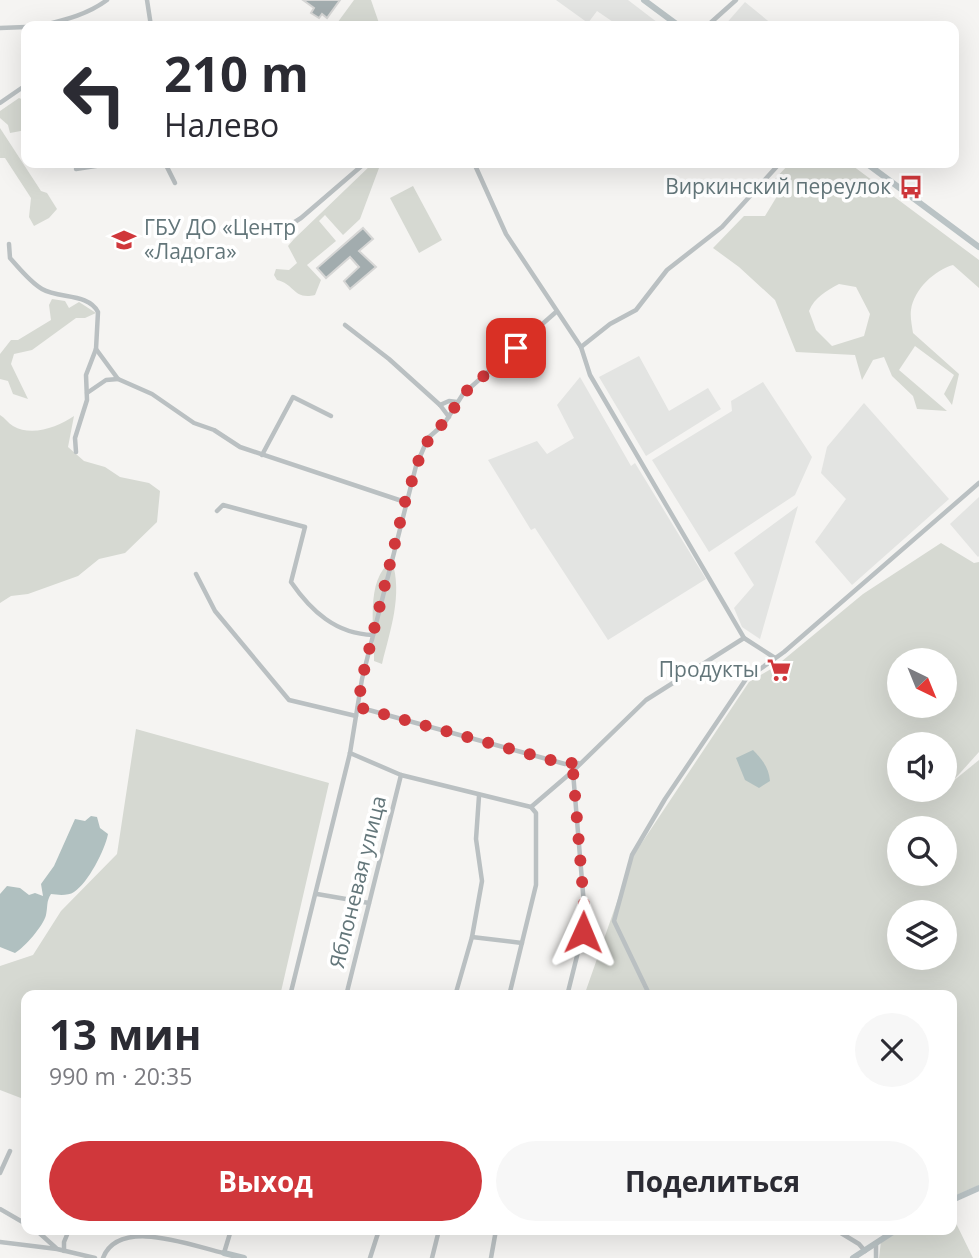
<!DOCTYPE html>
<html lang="ru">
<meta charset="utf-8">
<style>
:root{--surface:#fff;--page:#f7f7f7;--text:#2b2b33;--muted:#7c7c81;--accent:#d0373b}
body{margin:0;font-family:"Open Sans",sans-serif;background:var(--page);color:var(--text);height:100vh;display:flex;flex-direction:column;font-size:26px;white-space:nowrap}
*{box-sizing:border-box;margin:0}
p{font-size:23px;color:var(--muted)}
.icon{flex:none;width:38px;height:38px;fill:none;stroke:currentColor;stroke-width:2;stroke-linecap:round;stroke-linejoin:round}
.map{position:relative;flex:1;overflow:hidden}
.panel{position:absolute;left:21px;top:990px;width:936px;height:245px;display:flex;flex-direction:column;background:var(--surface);border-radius:14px;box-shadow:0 7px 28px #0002}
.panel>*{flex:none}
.top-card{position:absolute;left:21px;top:21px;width:938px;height:147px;border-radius:14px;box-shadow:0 7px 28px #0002;background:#fff;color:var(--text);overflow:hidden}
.needle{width:46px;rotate:137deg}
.fabs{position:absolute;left:887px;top:648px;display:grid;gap:14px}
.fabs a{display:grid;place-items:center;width:70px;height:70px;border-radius:50%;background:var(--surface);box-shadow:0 7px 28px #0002;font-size:35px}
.pin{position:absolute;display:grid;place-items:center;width:60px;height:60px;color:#fff;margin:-30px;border-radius:14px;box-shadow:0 4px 10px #0006}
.me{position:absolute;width:77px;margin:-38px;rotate:1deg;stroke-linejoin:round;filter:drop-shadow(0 0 5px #0008)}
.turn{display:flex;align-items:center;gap:24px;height:147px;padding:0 28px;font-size:32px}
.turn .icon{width:91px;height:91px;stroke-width:2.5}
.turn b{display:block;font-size:49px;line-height:60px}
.round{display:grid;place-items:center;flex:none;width:74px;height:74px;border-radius:37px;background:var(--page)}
.summary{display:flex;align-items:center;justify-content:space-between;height:119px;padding:0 28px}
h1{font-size:42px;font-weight:700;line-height:52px}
.primary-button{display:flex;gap:14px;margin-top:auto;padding:14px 28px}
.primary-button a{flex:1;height:80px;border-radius:42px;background:var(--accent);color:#fff;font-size:28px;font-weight:700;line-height:80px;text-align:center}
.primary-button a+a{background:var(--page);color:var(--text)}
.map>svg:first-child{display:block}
.built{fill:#e3e4e2}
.green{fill:#d6d9d2;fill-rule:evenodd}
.water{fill:#b0c0c0}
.building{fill:#a2acae;stroke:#d6d6d5;stroke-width:2}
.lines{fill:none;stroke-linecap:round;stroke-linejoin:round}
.street{stroke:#bac0c2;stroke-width:4.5}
.secondary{stroke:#bac3c5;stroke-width:6}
.route{stroke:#d0373b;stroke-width:12;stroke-dasharray:0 21.6}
.labels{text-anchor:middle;stroke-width:7;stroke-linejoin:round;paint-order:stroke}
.poi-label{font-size:21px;fill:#63767a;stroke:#fff;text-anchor:end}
.street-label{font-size:21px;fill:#63767a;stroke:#fff}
</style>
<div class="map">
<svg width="979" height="1258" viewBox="0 0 979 1258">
<rect width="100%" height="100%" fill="#f5f4f2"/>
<!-- built -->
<g class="built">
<polygon points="556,0 628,0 662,26 619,26 597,11 588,23"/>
<polygon points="745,2 773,25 775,26 724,26"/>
<polygon points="639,356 669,411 708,388 721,409 646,456 599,377"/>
<polygon points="580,377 631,466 635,463 706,579 608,640 535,528 531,530 488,460 537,441 547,454 574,438 557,405"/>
<polygon points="763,382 812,457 795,495 709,552 652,460 732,411 731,401"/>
<polygon points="864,403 949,499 852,585 815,542 846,499 821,473 827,447"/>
<polygon points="979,497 979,556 978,557 950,524"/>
<polygon points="798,506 760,639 742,627 734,608 754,585 734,553"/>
</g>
<!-- green -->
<g class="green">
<polygon points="354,0 371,0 380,26 335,26"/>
<polygon points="19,98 26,101 26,130 10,133 8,125 0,118 0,111"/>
<polygon points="0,128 41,191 47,193 57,209 49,218 34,226 29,217 31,198 5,158 0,158"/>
<path d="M373 163H380L379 168 360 219 343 235 325 215 319 221 336 241 307 265 321 280 315 295C293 300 295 284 277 280L274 275 276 269 289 270 297 263 288 246 294 239Z"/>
<path d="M790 163H849L979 260V288L953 265C935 270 914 289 911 310 910 317 912 326 913 333L959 374 952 405 944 394 954 375 915 346 899 370 947 411 917 409 913 396 892 376 884 357 873 360 862 380 855 355 796 352 775 300 739 267 713 248 744 216H765L779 193 772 182ZM839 284 856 287 870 314 864 336 832 346 816 330 809 311C815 297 826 291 839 284Z"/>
<polygon points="413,186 442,240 419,253 390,198"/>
<polygon points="52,299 65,301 69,308 79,302 96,313 85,318 76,318 32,350 14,354 11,364 28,399 13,394 8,381 0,379 0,354 11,340 18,340 51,320 49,305"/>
<path d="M0 415C5 418 8 423 13 426 32 437 58 427 74 416L68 447 84 461 105 467 120 477 149 483 160 491 157 522 125 553 99 559 78 576 28 594 11 596 0 603Z"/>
<path d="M941 543 974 563 979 562V752L952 782 979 760V1185L952 1197V996H584L633 856 749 682 776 666 863 594ZM900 660H945V705H900ZM900 744H945V789H900ZM900 828H945V873H900ZM900 912H945V957H900Z"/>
<path d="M392 561C403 595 390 631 382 664L374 661C375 632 364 579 392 561Z"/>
<polygon points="136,729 329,783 280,996 26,996 26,1100 0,1090 0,966 33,955 61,911 117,854"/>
<polygon points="952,1215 973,1258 879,1258 881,1241 903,1230 952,1230"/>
</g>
<!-- water -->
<g class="water">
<path d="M753 750C762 759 769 768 770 781L759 788 745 780 736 758Z"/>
<path d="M91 816 97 817 100 828 108 834C105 850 88 883 74 892 68 896 58 895 51 894 46 902 48 906 46 915 44 925 24 948 15 953L0 947V894L7 886 20 888 29 895 35 893 43 896 41 884 54 866 75 819 85 821Z"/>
</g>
<!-- building -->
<g class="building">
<polygon points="303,0 340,0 327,18 322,14 319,18 311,13 314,8"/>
<polygon points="363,228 373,239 359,251 376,267 350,289 344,281 359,267 350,257 326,278 317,268"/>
</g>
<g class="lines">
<!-- street -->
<g class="street">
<polyline points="147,0 151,26"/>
<path d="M40 26C64 20 87 15 107 0"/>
<polyline points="707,26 736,0"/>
<polyline points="0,28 26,27"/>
<polyline points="0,103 26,85"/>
<polyline points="165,163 175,183"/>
<polyline points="474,163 506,234 581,347 590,375 744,638 775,658"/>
<polyline points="76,169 115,163"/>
<polyline points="276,234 301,218 365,163"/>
<path d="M9 244 10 258C19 268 30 282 42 289 59 299 88 293 98 312L96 349 86 375 87 400 75 438 76 452"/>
<polyline points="345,325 389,359 440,405 449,417"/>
<polyline points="581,347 610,324 636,310 667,270 722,227 780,163"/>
<polyline points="96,349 118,379 152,394 194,423 214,430 240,447 405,502"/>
<polyline points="87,393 106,380 118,379"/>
<polyline points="440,405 449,401 457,402"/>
<polyline points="262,455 293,397 331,416"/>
<path d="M217 511 223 505 305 527 291 582C311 611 336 634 373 635"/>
<polyline points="196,574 215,611 289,700 356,716"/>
<polyline points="358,707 565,764 578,763"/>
<polyline points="350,753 401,775 531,807 573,771 646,700 744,638"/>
<polyline points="317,894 369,903"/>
<polyline points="472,937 522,943"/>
<polyline points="290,996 350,753 362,679 416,466 428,438 444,424 463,394 556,312"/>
<polyline points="346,996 401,775"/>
<polyline points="455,996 472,937 482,881 476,839 479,796"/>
<polyline points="509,996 536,885 536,813 531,807"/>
<polyline points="567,996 583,932 584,905 573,772"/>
<polyline points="650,996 614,921 632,855 665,799 746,679 784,652 979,483"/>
<polyline points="0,1173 10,1151"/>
<polyline points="0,1209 26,1224"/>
<polyline points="36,1230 56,1248"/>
<polyline points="836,1230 859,1244 865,1251"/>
<polyline points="0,1242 57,1249 95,1258"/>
<polyline points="876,1244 876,1258"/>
<polyline points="64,1251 64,1242 69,1230"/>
<path d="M103 1258C119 1216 195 1247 224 1253L231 1230"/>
<polyline points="370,1258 379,1230"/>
<polyline points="432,1258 439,1230"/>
<polyline points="491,1258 496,1230"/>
</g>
<!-- secondary -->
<g class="secondary">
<polyline points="644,0 679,26"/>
<polyline points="866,163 979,247"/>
<polyline points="952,1200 979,1188"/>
<polyline points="224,1253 244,1258"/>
<polyline points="853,1258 896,1230"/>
</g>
</g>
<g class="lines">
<!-- route -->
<polyline class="route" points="516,348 463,394 449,416 423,447 405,502 362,679 358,707 565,764 579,762 573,771 584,905 583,932"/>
</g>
<!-- icons -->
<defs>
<g id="bus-bare" transform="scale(1.89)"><path d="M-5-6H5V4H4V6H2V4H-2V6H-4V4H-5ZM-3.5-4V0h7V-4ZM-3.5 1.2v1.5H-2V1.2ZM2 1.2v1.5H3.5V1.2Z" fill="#d0373b" stroke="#fff" stroke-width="2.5" paint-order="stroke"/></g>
<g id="school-bare" transform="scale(1.89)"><path d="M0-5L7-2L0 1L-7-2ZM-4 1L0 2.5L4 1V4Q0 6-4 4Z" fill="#d0373b" stroke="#fff" stroke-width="2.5" paint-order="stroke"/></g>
<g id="supermarket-bare" transform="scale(1.89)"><path d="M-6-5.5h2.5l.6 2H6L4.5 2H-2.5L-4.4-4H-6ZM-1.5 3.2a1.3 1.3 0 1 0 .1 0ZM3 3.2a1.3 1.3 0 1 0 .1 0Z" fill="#d0373b" stroke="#fff" stroke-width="2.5" paint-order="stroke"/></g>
</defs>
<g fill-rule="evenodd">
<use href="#bus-bare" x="911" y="187"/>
<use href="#school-bare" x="124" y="240"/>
<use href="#supermarket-bare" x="779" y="670"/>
</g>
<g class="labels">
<!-- poi labels -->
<g class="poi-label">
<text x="891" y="194">Виркинский переулок</text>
<text x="144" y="235" text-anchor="start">ГБУ ДО «Центр<tspan x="144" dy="24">«Ладога»</tspan></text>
<text x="759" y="677">Продукты</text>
</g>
<!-- street labels -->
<g class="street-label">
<text transform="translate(358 882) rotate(-76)" y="7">Яблоневая улица</text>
</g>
</g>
</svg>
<div class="fabs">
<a><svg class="needle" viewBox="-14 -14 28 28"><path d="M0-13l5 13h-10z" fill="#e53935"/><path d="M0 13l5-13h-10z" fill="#7c7c81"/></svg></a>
<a><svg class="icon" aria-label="sound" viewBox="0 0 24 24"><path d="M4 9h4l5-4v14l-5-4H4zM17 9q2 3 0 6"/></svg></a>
<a><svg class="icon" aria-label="search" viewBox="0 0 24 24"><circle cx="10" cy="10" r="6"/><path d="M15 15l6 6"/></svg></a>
<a><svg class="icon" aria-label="layers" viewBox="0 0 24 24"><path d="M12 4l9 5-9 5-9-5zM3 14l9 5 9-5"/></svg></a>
</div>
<div class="pin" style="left:516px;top:348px;background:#d93025"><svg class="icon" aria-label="arrive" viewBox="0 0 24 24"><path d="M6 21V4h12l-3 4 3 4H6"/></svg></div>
<svg class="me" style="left:583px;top:932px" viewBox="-20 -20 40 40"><path d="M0-17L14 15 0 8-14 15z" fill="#d0373b" stroke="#fff" stroke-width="4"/></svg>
<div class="top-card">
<div class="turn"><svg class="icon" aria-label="left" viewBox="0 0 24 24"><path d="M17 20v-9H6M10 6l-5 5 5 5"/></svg><div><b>210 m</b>Налево</div></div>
</div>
<section class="panel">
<div class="summary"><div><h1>13 мин</h1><p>990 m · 20:35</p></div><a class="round"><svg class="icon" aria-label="close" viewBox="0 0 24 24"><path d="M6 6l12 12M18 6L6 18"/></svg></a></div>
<div class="primary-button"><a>Выход</a><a>Поделиться</a></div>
</section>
</div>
